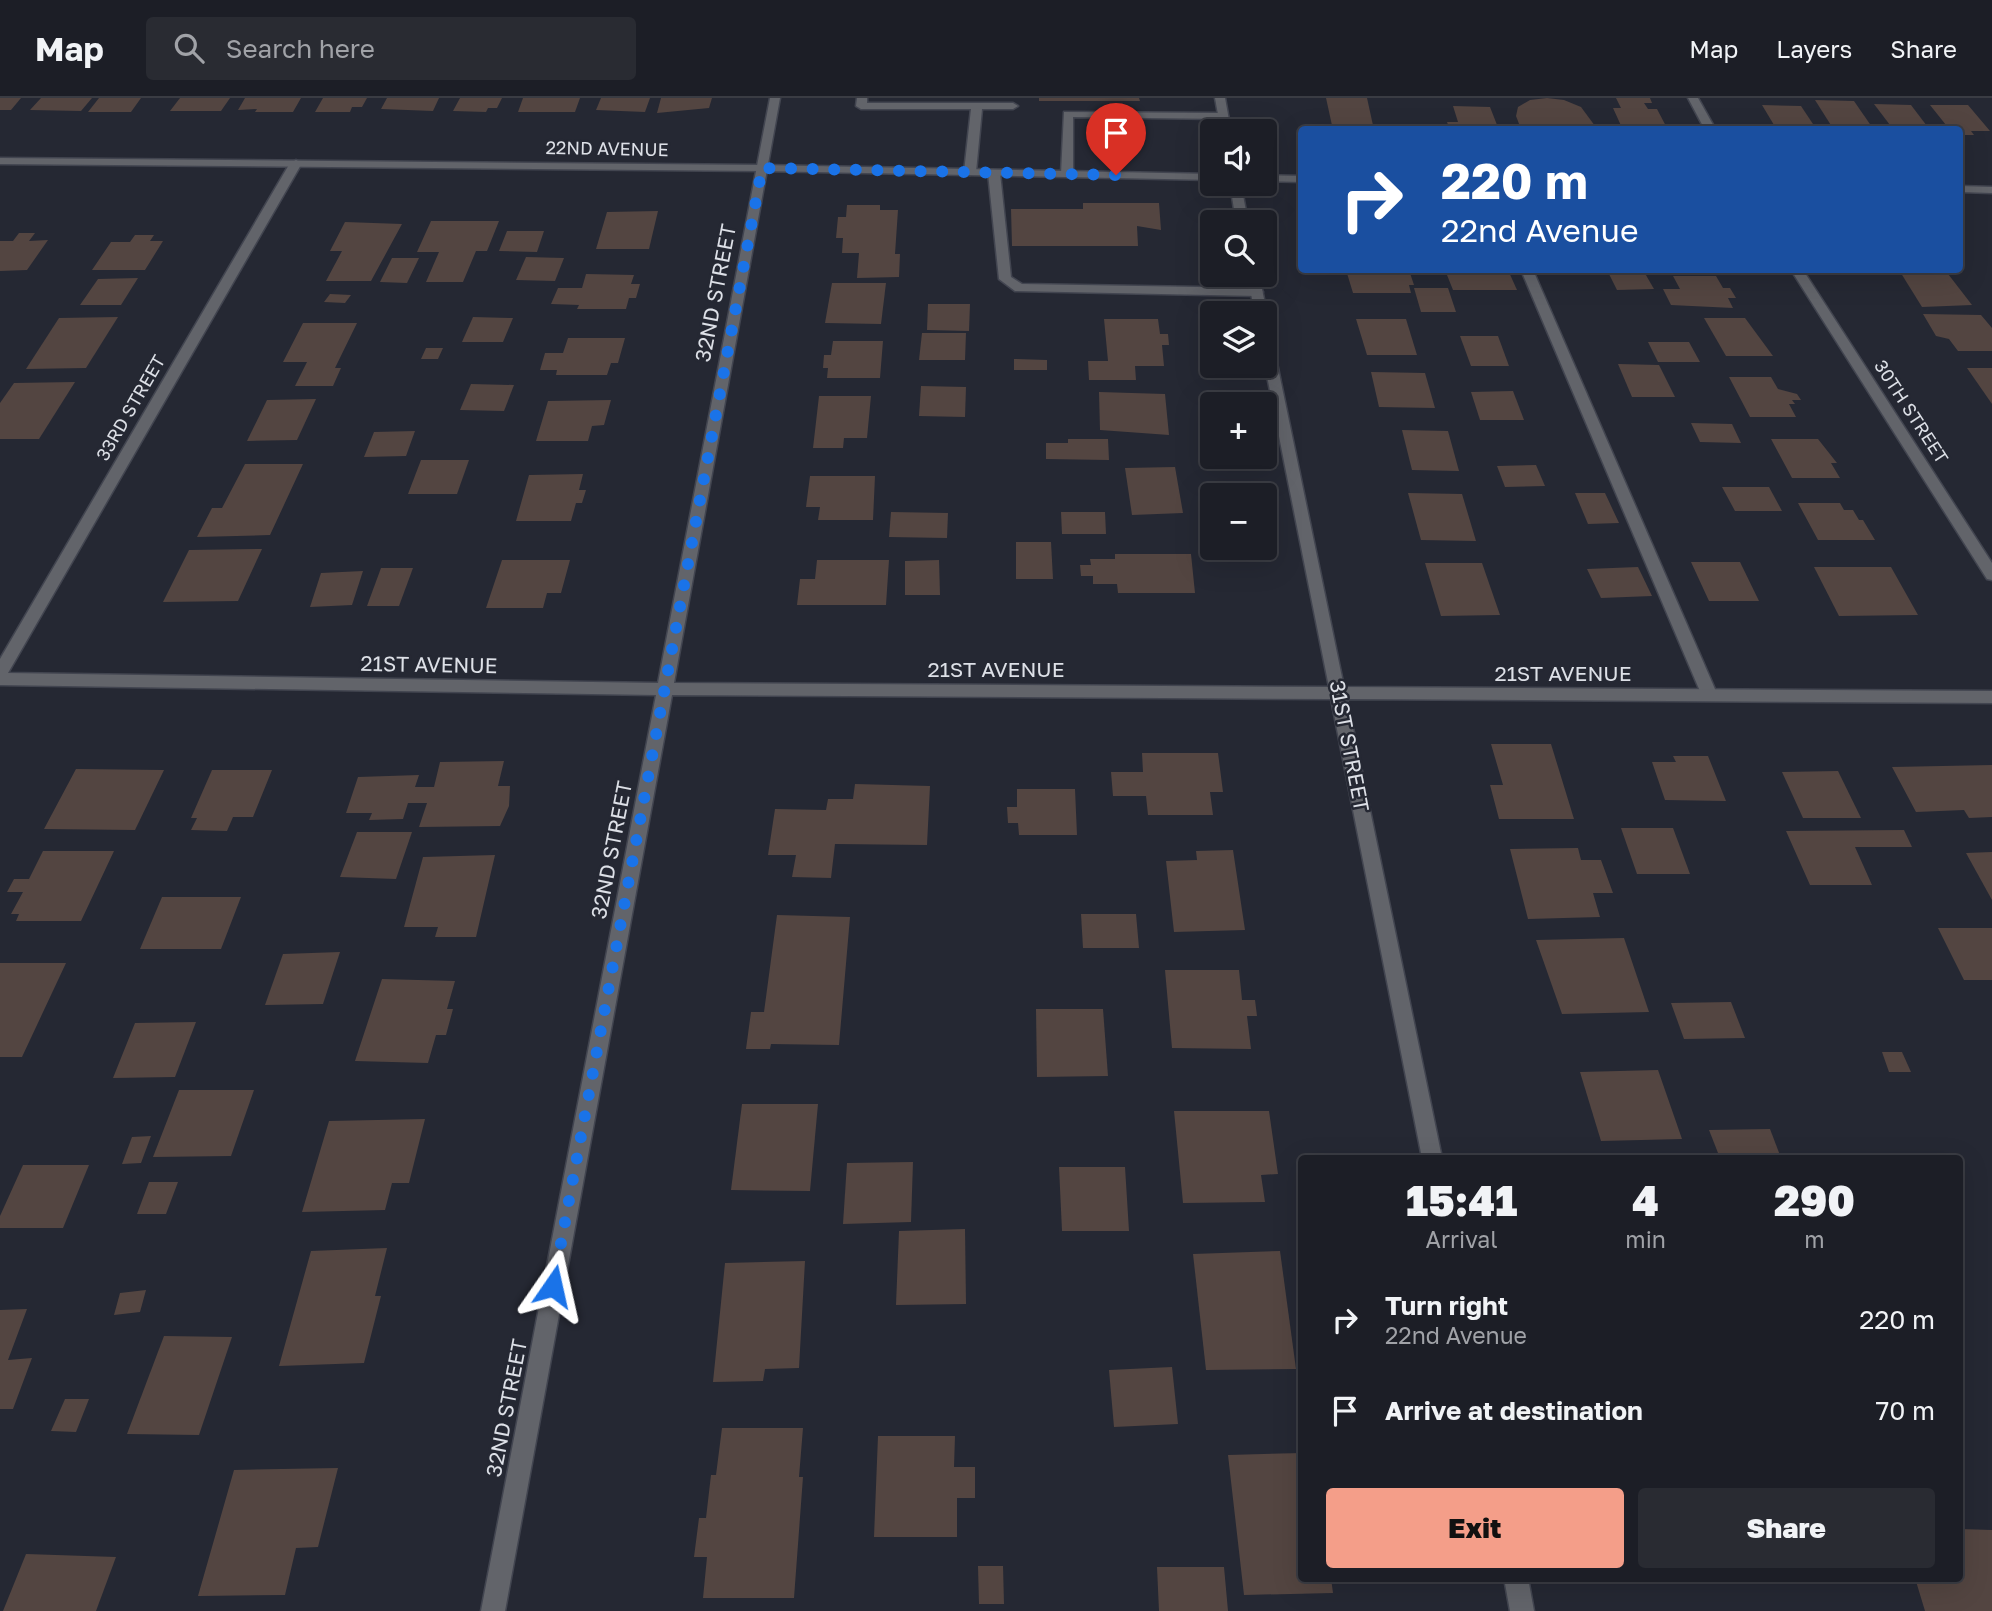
<!DOCTYPE html>
<meta charset="utf-8">
<style>
:root{--surface:#1c1e26;--page:#292b32;--text:#f1f3f6;--muted:#a0a2a7;--line:#3a3c43;--accent:#f49e89}
body{margin:0;font-family:"Golos Text",sans-serif;background:var(--page);color:var(--text);height:100vh;display:flex;flex-direction:column;font-size:26px;white-space:nowrap}
*{box-sizing:border-box;margin:0}
p{font-size:23px;color:var(--muted)}
.icon{flex:none;width:38px;height:38px;fill:none;stroke:currentColor;stroke-width:2;stroke-linecap:round;stroke-linejoin:round}
.map{position:relative;flex:1;overflow:hidden}
.drawer{position:absolute;left:1298px;top:1057px;width:665px;height:427px;display:flex;flex-direction:column;background:var(--surface);border-radius:7px;box-shadow:0 7px 28px #0002,0 0 0 2px var(--line)}
.drawer>*{flex:none}
.guide{position:absolute;left:1298px;top:28px;width:665px;height:147px;border-radius:7px;box-shadow:0 7px 28px #0002,0 0 0 2px var(--line);background:#1a4fa0;color:#fff;overflow:hidden}
.fabs{position:absolute;left:1200px;top:21px;display:grid;gap:14px}
.fabs a{display:grid;place-items:center;width:77px;height:77px;border-radius:7px;background:var(--surface);box-shadow:0 7px 28px #0002,0 0 0 2px var(--line);font-size:35px}
.pin{position:absolute;display:grid;place-items:center;width:60px;height:60px;color:#fff;margin:-72px -30px;border-radius:50% 50% 50% 0;rotate:-45deg;box-shadow:0 0 7px #0007}
.pin .icon{rotate:45deg}
.me{position:absolute;width:77px;margin:-38px;rotate:11deg;stroke-linejoin:round;filter:drop-shadow(0 0 5px #0008)}
.turn{display:flex;align-items:center;gap:24px;height:147px;padding:0 28px;font-size:32px}
.turn .icon{width:91px;height:91px;stroke-width:2.5}
.turn b{display:block;font-size:49px;line-height:60px}
.eta{display:flex;justify-content:space-evenly;align-items:center;height:119px;text-align:center}
.eta b{font-size:42px;font-weight:800;line-height:49px}
.button{display:flex;gap:14px;margin-top:auto;padding:14px 28px}
.button a{flex:1;height:80px;border-radius:7px;background:var(--accent);color:#111;font-size:28px;font-weight:800;line-height:80px;text-align:center}
.button a+a{background:var(--page);color:var(--text)}
ul{padding:0;list-style:none}
li{display:flex;align-items:center;gap:21px;height:91px;padding:0 28px}
li div{flex:1}
li b{display:block;font-size:26px}
li em{font-style:normal}
header{display:flex;align-items:center;gap:42px;box-sizing:border-box;height:98px;padding:0 35px;background:var(--surface);border-bottom:2px solid var(--line)}
header strong{font-size:33px}
nav{display:flex;gap:38px;margin-inline-start:auto;font-size:24px}
.search{width:490px;height:63px;background:var(--page);display:flex;align-items:center;gap:18px;box-sizing:border-box;padding:0 24px;border-radius:7px;color:var(--muted);font-size:26px}
.map>svg:first-child{display:block}
.building{fill:#534541}
.lines{fill:none;stroke-linecap:round;stroke-linejoin:round}
.service-casing{stroke:#424550;stroke-width:3}
.minor-casing{stroke:#424550;stroke-width:3}
.tertiary-casing{stroke:#424550;stroke-width:3}
.service{fill:#62646a;fill-rule:evenodd}
.minor{fill:#62646a;fill-rule:evenodd}
.tertiary{fill:#62646a;fill-rule:evenodd}
.route{stroke:#1a73e8;stroke-width:12;stroke-dasharray:0 21.6}
.labels{text-anchor:middle;stroke-width:5;stroke-linejoin:round;paint-order:stroke}
.far-street-label{font-size:18px;fill:#dde0e7;stroke:#252833}
.street-label{font-size:21px;fill:#dde0e7;stroke:#252833}
</style>
<header>
<strong>Map</strong>
<div class="search"><svg class="icon" aria-label="search" viewBox="0 0 24 24"><circle cx="10" cy="10" r="6"/><path d="M15 15l6 6"/></svg>Search here</div>
<nav><a>Map</a><a>Layers</a><a>Share</a></nav>
</header>
<div class="map">
<svg width="1992" height="1513" viewBox="0 0 1992 1513">
<rect width="100%" height="100%" fill="#252833"/>
<!-- building -->
<g class="building">
<polygon points="0,0 21,0 11,12 0,12"/>
<polygon points="41,0 92,0 81,13 30,12"/>
<polygon points="99,0 141,0 131,14 88,14"/>
<polygon points="180,0 230,0 221,13 170,13"/>
<polygon points="245,0 301,0 293,14 255,14 257,11 238,12"/>
<polygon points="323,0 367,0 362,9 352,9 350,14 315,14"/>
<polygon points="387,0 439,0 433,13 381,11"/>
<polygon points="460,0 502,0 497,10 488,10 486,14 453,13"/>
<polygon points="523,0 580,0 575,14 518,14"/>
<polygon points="601,0 650,0 645,14 596,12"/>
<polygon points="661,0 712,0 709,10 657,15"/>
<polygon points="1039,0 1139,0 1140,3 1039,3"/>
<polygon points="1326,0 1367,0 1374,32 1333,32"/>
<polygon points="1547,0 1564,2 1581,9 1598,32 1521,31 1516,18 1518,9 1530,2"/>
<polygon points="1616,0 1650,0 1652,5 1644,5 1648,11 1657,11 1668,32 1623,32 1613,10 1621,10"/>
<polygon points="1815,2 1854,3 1874,32 1834,32"/>
<polygon points="1874,6 1911,7 1930,32 1893,31"/>
<polygon points="1762,7 1801,8 1817,32 1777,32"/>
<polygon points="1930,7 1968,7 1990,33 1971,33 1974,37 1964,37 1960,32 1950,32"/>
<polygon points="1453,8 1490,9 1499,32 1450,32 1447,24 1458,24"/>
<polygon points="1083,105 1159,105 1161,132 1137,128 1138,148 1012,148 1011,111 1083,111"/>
<polygon points="847,107 880,107 880,112 898,112 895,156 900,156 899,179 857,180 859,155 842,155 843,140 836,140 838,119 846,119"/>
<polygon points="658,113 649,151 596,151 607,114"/>
<polygon points="431,123 499,123 487,153 476,153 463,184 426,184 439,154 417,154"/>
<polygon points="345,124 402,126 371,183 326,183 342,153 330,153"/>
<polygon points="507,133 544,133 537,154 499,153"/>
<polygon points="19,135 35,135 29,143 48,142 27,172 0,173 0,143 13,143"/>
<polygon points="135,137 154,137 150,143 163,143 145,172 92,172 111,144 130,144"/>
<polygon points="526,159 564,160 555,183 516,182"/>
<polygon points="392,160 419,160 407,185 380,184"/>
<polygon points="1346,172 1409,172 1414,187 1409,187 1411,195 1353,195"/>
<polygon points="1445,172 1508,172 1517,192 1453,192"/>
<polygon points="1607,172 1643,172 1654,191 1617,192"/>
<polygon points="1899,172 1945,172 1972,207 1922,209"/>
<polygon points="586,176 634,177 631,186 640,186 636,200 629,200 626,211 577,211 579,207 551,206 558,190 582,190"/>
<polygon points="1673,178 1716,178 1723,190 1730,190 1736,200 1728,200 1733,210 1671,207 1663,191 1680,191"/>
<polygon points="138,180 121,207 80,207 98,181"/>
<polygon points="832,185 886,185 881,226 825,225"/>
<polygon points="1414,190 1448,190 1456,214 1421,214"/>
<polygon points="330,196 351,197 345,205 324,204"/>
<polygon points="928,206 970,206 969,233 927,232"/>
<polygon points="1923,216 1981,217 1992,230 1992,253 1958,253 1949,241 1936,238"/>
<polygon points="118,219 86,270 26,271 59,220"/>
<polygon points="473,219 513,220 503,244 462,244"/>
<polygon points="1704,220 1745,220 1773,258 1726,258"/>
<polygon points="1104,221 1158,221 1160,236 1168,236 1169,247 1162,247 1164,268 1135,268 1136,282 1089,282 1088,263 1108,263"/>
<polygon points="1356,221 1406,221 1417,257 1367,257"/>
<polygon points="303,225 357,225 335,270 341,270 333,288 295,288 307,264 283,264"/>
<polygon points="922,235 966,235 965,262 919,262"/>
<polygon points="1460,238 1498,238 1509,268 1471,268"/>
<polygon points="568,240 625,240 618,265 611,265 607,277 556,277 557,272 540,272 545,255 563,255"/>
<polygon points="833,243 883,243 880,280 827,280 828,270 823,270 824,257 831,257"/>
<polygon points="1648,244 1689,244 1700,264 1658,264"/>
<polygon points="426,250 443,250 438,261 421,261"/>
<polygon points="1014,261 1047,262 1047,272 1014,272"/>
<polygon points="1618,266 1659,267 1675,299 1632,299"/>
<polygon points="1967,270 1992,270 1992,306"/>
<polygon points="1371,274 1425,275 1435,310 1379,309"/>
<polygon points="1729,279 1771,279 1778,291 1797,296 1801,302 1792,302 1795,306 1789,306 1796,319 1750,319"/>
<polygon points="75,284 39,341 0,341 0,305 14,285"/>
<polygon points="471,286 514,287 504,313 460,312"/>
<polygon points="921,288 966,289 965,319 919,318"/>
<polygon points="1513,293 1524,322 1480,322 1471,294"/>
<polygon points="1099,294 1165,296 1169,337 1100,332"/>
<polygon points="819,298 871,298 867,340 844,340 843,350 813,350"/>
<polygon points="316,301 297,342 247,343 267,302"/>
<polygon points="611,302 604,327 592,328 588,343 536,343 548,303"/>
<polygon points="1691,325 1732,326 1741,345 1700,344"/>
<polygon points="1402,332 1448,333 1459,373 1412,372"/>
<polygon points="415,333 406,358 364,359 374,334"/>
<polygon points="1068,341 1108,341 1109,362 1046,361 1046,345 1068,345"/>
<polygon points="1771,341 1818,341 1837,365 1831,365 1840,380 1792,380"/>
<polygon points="421,362 469,362 457,396 408,396"/>
<polygon points="245,366 303,366 270,437 197,439 212,410 222,410"/>
<polygon points="1536,367 1545,388 1505,389 1497,368"/>
<polygon points="1175,369 1183,415 1132,417 1125,370"/>
<polygon points="583,376 579,392 586,392 582,405 576,405 571,423 516,423 529,377"/>
<polygon points="810,378 875,378 873,422 818,422 820,409 806,409"/>
<polygon points="1722,389 1769,389 1782,413 1735,413"/>
<polygon points="1408,395 1462,396 1476,443 1421,442"/>
<polygon points="1575,395 1605,395 1619,425 1588,426"/>
<polygon points="1798,405 1840,405 1844,412 1853,412 1859,422 1863,422 1875,442 1818,442"/>
<polygon points="891,414 948,415 947,440 889,439"/>
<polygon points="1061,414 1105,414 1106,436 1062,436"/>
<polygon points="1016,444 1051,444 1053,481 1016,481"/>
<polygon points="262,451 238,503 163,504 189,452"/>
<polygon points="1115,456 1191,456 1195,495 1118,495 1117,486 1093,486 1093,478 1081,478 1080,467 1091,467 1090,461 1115,461"/>
<polygon points="502,462 570,462 561,495 547,495 543,510 486,510"/>
<polygon points="817,462 889,462 886,507 797,507 800,481 815,481"/>
<polygon points="939,462 940,497 905,497 905,463"/>
<polygon points="1691,464 1740,464 1759,503 1709,503"/>
<polygon points="1425,465 1482,465 1500,517 1441,518"/>
<polygon points="1638,469 1652,498 1601,500 1587,471"/>
<polygon points="1814,469 1891,469 1918,517 1839,518"/>
<polygon points="381,470 413,470 399,508 367,508"/>
<polygon points="363,473 352,507 310,509 321,475"/>
<polygon points="1491,646 1551,646 1574,721 1499,721 1490,687 1503,687"/>
<polygon points="1142,655 1218,655 1223,694 1210,694 1213,717 1148,717 1146,698 1113,698 1111,674 1143,674"/>
<polygon points="1673,658 1708,658 1726,703 1665,702 1652,664 1676,664"/>
<polygon points="504,663 498,688 510,688 509,708 500,728 419,729 427,705 408,705 403,721 369,722 372,715 346,715 358,679 419,677 415,689 434,689 440,664"/>
<polygon points="1992,667 1992,719 1969,720 1964,712 1916,714 1892,669"/>
<polygon points="76,671 164,672 135,732 44,731"/>
<polygon points="212,672 272,672 253,719 233,719 227,733 191,732 197,720 191,720"/>
<polygon points="1838,673 1861,720 1803,720 1782,674"/>
<polygon points="855,686 930,688 927,747 835,746 831,780 792,779 796,757 768,757 775,711 826,712 828,701 853,701"/>
<polygon points="1017,691 1075,691 1077,737 1019,737 1018,725 1008,725 1007,709 1017,709"/>
<polygon points="1621,730 1673,730 1690,776 1637,776"/>
<polygon points="1904,732 1912,749 1855,749 1872,787 1810,787 1786,733"/>
<polygon points="357,734 412,734 396,781 340,779"/>
<polygon points="1578,750 1581,762 1601,762 1613,795 1593,795 1600,819 1528,821 1510,751"/>
<polygon points="1233,752 1245,832 1174,834 1166,763 1197,762 1196,753"/>
<polygon points="43,753 114,753 81,823 16,823 19,816 11,816 23,794 7,794 14,781 29,781"/>
<polygon points="1992,754 1992,802 1966,755"/>
<polygon points="495,757 476,839 435,839 438,829 404,829 423,759"/>
<polygon points="162,799 241,799 221,851 140,851"/>
<polygon points="1081,816 1136,816 1139,850 1083,850"/>
<polygon points="777,817 850,819 839,947 771,946 770,951 746,951 751,914 764,914"/>
<polygon points="1938,830 1992,830 1992,882 1964,882"/>
<polygon points="1624,840 1649,914 1562,916 1536,842"/>
<polygon points="340,854 323,906 265,907 283,856"/>
<polygon points="0,865 66,865 22,959 0,959"/>
<polygon points="1165,872 1239,872 1242,902 1255,902 1257,918 1247,918 1251,951 1172,950"/>
<polygon points="382,881 455,883 447,911 453,911 446,937 436,937 428,965 355,963"/>
<polygon points="1731,904 1745,940 1684,941 1671,905"/>
<polygon points="1036,911 1103,911 1108,978 1037,979"/>
<polygon points="196,924 175,979 113,980 135,925"/>
<polygon points="1882,954 1902,954 1911,974 1889,974"/>
<polygon points="1658,972 1682,1041 1601,1043 1580,974"/>
<polygon points="179,992 254,992 231,1058 153,1059"/>
<polygon points="742,1006 818,1006 810,1093 731,1092"/>
<polygon points="1174,1013 1269,1013 1278,1076 1261,1077 1265,1104 1183,1105"/>
<polygon points="425,1021 409,1085 392,1085 385,1112 302,1114 329,1023"/>
<polygon points="1770,1031 1781,1060 1720,1060 1709,1032"/>
<polygon points="151,1038 141,1065 122,1066 132,1039"/>
<polygon points="913,1064 911,1124 843,1126 847,1065"/>
<polygon points="23,1067 89,1067 63,1130 0,1130 0,1118"/>
<polygon points="1059,1069 1125,1069 1129,1133 1062,1133"/>
<polygon points="149,1084 178,1084 166,1116 137,1116"/>
<polygon points="965,1131 966,1206 896,1207 899,1133"/>
<polygon points="387,1150 375,1198 381,1198 364,1265 279,1268 311,1153"/>
<polygon points="1280,1153 1296,1271 1206,1272 1193,1156"/>
<polygon points="805,1163 799,1270 765,1271 763,1283 713,1284 725,1165"/>
<polygon points="146,1192 140,1214 114,1217 120,1195"/>
<polygon points="27,1211 8,1262 32,1260 13,1311 0,1311 0,1212"/>
<polygon points="164,1238 232,1239 199,1337 127,1336"/>
<polygon points="1172,1269 1178,1326 1114,1329 1109,1272"/>
<polygon points="65,1301 89,1301 76,1334 51,1333"/>
<polygon points="722,1330 803,1330 799,1379 803,1379 794,1500 703,1500 707,1459 694,1459 699,1420 706,1420 711,1377 716,1377"/>
<polygon points="878,1338 955,1338 954,1369 975,1369 975,1400 957,1400 957,1439 874,1439"/>
<polygon points="1302,1355 1302,1480 1331,1480 1333,1495 1244,1497 1228,1357"/>
<polygon points="338,1370 318,1449 296,1450 285,1497 198,1498 234,1372"/>
<polygon points="1960,1431 1992,1432 1992,1513 1925,1513 1915,1480 1960,1480"/>
<polygon points="26,1456 116,1459 96,1513 3,1513"/>
<polygon points="978,1468 1003,1468 1004,1506 979,1506"/>
<polygon points="1157,1469 1224,1469 1228,1513 1159,1513"/>
</g>
<g class="lines">
<!-- service casing -->
<g class="service-casing">
<g id="service">
<polygon points="857,0 867,0 867,5 1013,5 1018,8 1013,11 982,11 976,74 970,77 964,74 971,11 861,11 856,8"/>
<polygon points="1064,14 1223,15 1228,18 1223,21 1073,19 1073,76 1067,79 1061,76"/>
<polygon points="994,72 1000,75 1011,179 1022,186 1257,190 1263,194 1257,198 1015,193 999,181 988,75"/>
<polygon points="1521,172 1533,172 1718,598 1716,602 1704,602 1702,598"/>
</g>
</g>
<!-- minor casing -->
<g class="minor-casing">
<g id="minor">
<polygon points="770,0 780,0 674,585 1329,589 1265,268 1265,232 1271,236 1344,589 1992,593 1992,605 1347,601 1442,1060 1422,1060 1331,601 672,597 505,1513 481,1513 656,597 0,587 0,561 290,65 296,62 302,65 8,575 658,585"/>
<polygon points="1215,0 1225,0 1231,33 1221,33"/>
<polygon points="1688,0 1698,0 1716,32 1705,32"/>
<polygon points="1230,86 1241,86 1248,124 1236,124"/>
<polygon points="1791,172 1803,172 1992,465 1992,482 1987,481"/>
<polygon points="1247,177 1259,177 1267,215 1265,218 1265,215 1255,215"/>
<polygon points="1504,1480 1528,1480 1534,1513 1510,1513"/>
</g>
</g>
<!-- tertiary casing -->
<g class="tertiary-casing">
<g id="tertiary">
<polygon points="0,60 762,67 1213,76 1213,82 762,73 0,66"/>
<polygon points="1265,77 1302,78 1302,84 1265,83"/>
<polygon points="1960,88 1992,89 1992,95 1960,94"/>
</g>
</g>
<!-- service -->
<use href="#service" class="service"/>
<!-- minor -->
<use href="#minor" class="minor"/>
<!-- tertiary -->
<use href="#tertiary" class="tertiary"/>
</g>
<g class="lines">
<!-- route -->
<polyline class="route" points="553,1188 762,70 1116,77"/>
</g>
<g class="labels">
<!-- far-street labels -->
<g class="far-street-label">
<text transform="translate(607 51) rotate(1)" y="6">22ND AVENUE</text>
<text transform="translate(131 310) rotate(-60)" y="6">33RD STREET</text>
<text transform="translate(1911 314) rotate(57)" y="6">30TH STREET</text>
</g>
<!-- street labels -->
<g class="street-label">
<text transform="translate(716 195) rotate(-79)" y="7">32ND STREET</text>
<text transform="translate(429 567) rotate(1)" y="7">21ST AVENUE</text>
<text x="996" y="579">21ST AVENUE</text>
<text x="1563" y="583">21ST AVENUE</text>
<text transform="translate(1349 648) rotate(79)" y="7">31ST STREET</text>
<text transform="translate(612 752) rotate(-79)" y="7">32ND STREET</text>
<text transform="translate(507 1310) rotate(-79)" y="7">32ND STREET</text>
</g>
</g>
</svg>
<div class="fabs">
<a><svg class="icon" aria-label="sound" viewBox="0 0 24 24"><path d="M4 9h4l5-4v14l-5-4H4zM17 9q2 3 0 6"/></svg></a>
<a><svg class="icon" aria-label="search" viewBox="0 0 24 24"><circle cx="10" cy="10" r="6"/><path d="M15 15l6 6"/></svg></a>
<a><svg class="icon" aria-label="layers" viewBox="0 0 24 24"><path d="M12 4l9 5-9 5-9-5zM3 14l9 5 9-5"/></svg></a>
<a>+</a>
<a>−</a>
</div>
<div class="pin" style="left:1116px;top:77px;background:#d93025"><svg class="icon" aria-label="arrive" viewBox="0 0 24 24"><path d="M6 21V4h12l-3 4 3 4H6"/></svg></div>
<svg class="me" style="left:553px;top:1188px" viewBox="-20 -20 40 40"><path d="M0-17L14 15 0 8-14 15z" fill="#1a73e8" stroke="#fff" stroke-width="4"/></svg>
<div class="guide">
<div class="turn"><svg class="icon" aria-label="right" viewBox="0 0 24 24"><path d="M7 20v-9h11M14 6l5 5-5 5"/></svg><div><b>220 m</b>22nd Avenue</div></div>
</div>
<section class="drawer">
<div class="eta">
<div><b>15:41</b><p>Arrival</p></div>
<div><b>4</b><p>min</p></div>
<div><b>290</b><p>m</p></div>
</div>
<ul>
<li><svg class="icon" aria-label="right" viewBox="0 0 24 24"><path d="M7 20v-9h11M14 6l5 5-5 5"/></svg><div><b>Turn right</b><p>22nd Avenue</p></div><em>220 m</em></li>
<li><svg class="icon" aria-label="arrive" viewBox="0 0 24 24"><path d="M6 21V4h12l-3 4 3 4H6"/></svg><div><b>Arrive at destination</b></div><em>70 m</em></li>
</ul>
<div class="button"><a>Exit</a><a>Share</a></div>
</section>
</div>
